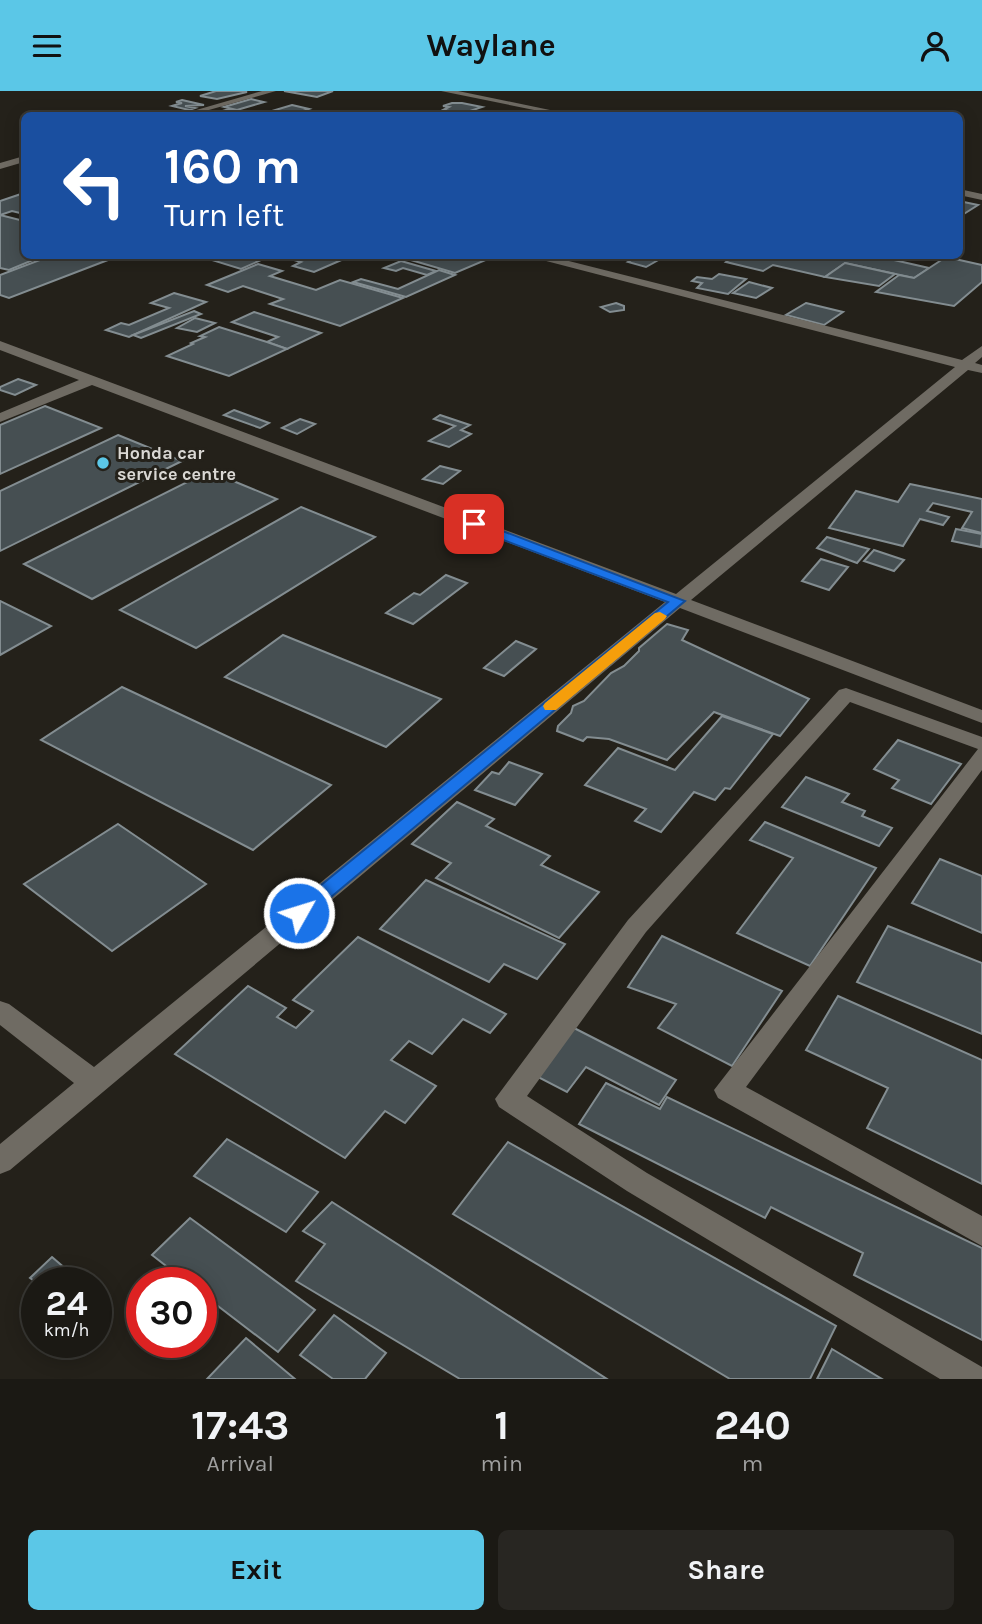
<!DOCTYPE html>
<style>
:root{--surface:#1b1914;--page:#282622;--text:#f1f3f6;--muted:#a0a0a0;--line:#393834;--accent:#5bc7e7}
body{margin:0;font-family:Karla,sans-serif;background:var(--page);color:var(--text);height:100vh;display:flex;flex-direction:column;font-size:26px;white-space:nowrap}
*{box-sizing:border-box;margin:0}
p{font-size:23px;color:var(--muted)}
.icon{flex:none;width:38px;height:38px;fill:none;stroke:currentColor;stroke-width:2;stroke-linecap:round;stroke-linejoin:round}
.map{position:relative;height:1288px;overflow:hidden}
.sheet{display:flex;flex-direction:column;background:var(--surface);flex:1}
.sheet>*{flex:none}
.guide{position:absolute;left:21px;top:21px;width:942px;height:147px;border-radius:10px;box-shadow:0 4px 18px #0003,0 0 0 2px var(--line);background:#1a4fa0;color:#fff;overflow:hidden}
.speed{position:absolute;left:21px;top:1176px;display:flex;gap:14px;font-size:35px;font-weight:700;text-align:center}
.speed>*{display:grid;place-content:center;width:91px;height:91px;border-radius:50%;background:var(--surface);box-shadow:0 4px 18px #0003,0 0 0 2px var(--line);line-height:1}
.speed small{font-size:18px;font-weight:400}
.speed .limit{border:10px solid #d22;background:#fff;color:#111}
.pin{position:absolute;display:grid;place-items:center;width:60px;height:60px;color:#fff;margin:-30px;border-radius:14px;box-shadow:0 4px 10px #0006}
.me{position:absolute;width:77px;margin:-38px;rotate:51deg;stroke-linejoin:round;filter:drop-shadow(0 0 5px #0008)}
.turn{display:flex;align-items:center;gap:24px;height:147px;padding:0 28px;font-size:32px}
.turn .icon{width:91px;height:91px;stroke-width:2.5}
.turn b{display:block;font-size:49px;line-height:60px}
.eta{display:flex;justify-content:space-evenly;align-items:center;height:119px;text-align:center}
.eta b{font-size:42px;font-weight:700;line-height:49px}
.primary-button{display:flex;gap:14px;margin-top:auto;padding:14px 28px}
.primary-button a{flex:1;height:80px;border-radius:10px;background:var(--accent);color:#111;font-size:28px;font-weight:700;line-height:80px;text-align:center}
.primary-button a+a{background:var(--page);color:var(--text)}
header{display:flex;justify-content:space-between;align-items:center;height:91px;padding:0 28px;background:var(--accent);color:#111;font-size:32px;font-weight:700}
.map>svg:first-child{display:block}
.building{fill:#464f52;stroke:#838d91;stroke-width:2}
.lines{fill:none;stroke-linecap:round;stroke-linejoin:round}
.minor{fill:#6f6b63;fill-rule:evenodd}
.route{fill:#1a73e8;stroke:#114b97;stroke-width:2}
.slow{fill:#f59e0b}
.poi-dot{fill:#5bc7e7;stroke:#24211a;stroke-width:2.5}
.labels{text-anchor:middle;stroke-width:6;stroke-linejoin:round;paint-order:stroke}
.far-poi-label{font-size:18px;font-weight:bold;fill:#dad8d4;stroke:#24211a;text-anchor:start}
</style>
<header><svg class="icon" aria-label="menu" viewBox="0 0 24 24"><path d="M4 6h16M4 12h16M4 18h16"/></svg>Waylane<svg class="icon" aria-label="person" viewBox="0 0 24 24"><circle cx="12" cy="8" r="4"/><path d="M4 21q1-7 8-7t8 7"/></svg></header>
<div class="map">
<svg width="982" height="1288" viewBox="0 0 982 1288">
<rect width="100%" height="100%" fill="#24211a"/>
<!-- building -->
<g class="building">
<polygon points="216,0 243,0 247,1 217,8 200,5"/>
<polygon points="284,0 333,0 317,6"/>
<polygon points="251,8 264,11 237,19 224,16"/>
<polygon points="182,9 204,14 185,15 195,17 189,19 172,15 182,12 176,11"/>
<polygon points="452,12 462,12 482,16 464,22 443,19 449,16 443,15"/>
<polygon points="292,14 309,18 291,24 272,20"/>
<polygon points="229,18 259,24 209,24"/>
<polygon points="24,102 24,123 12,120 0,124 24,130 24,164 45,164 9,179 0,177 0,110"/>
<polygon points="959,110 978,114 959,126"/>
<polygon points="53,164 121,164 9,207 0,204 0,184"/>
<polygon points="230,164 272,164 241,178 215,170"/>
<polygon points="277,164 353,164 314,181 293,175 301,171"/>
<polygon points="411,164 473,164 488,168 455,182 404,167"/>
<polygon points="640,164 667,164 646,176 628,171"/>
<polygon points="727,164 901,164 894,169 929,177 914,187 845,172 825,186 773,174 763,180 726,171 733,166"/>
<polygon points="946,166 982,174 982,191 954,215 876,201 899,184 914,187"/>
<polygon points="401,170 436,180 427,184 403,177 396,180 384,177"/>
<polygon points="845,172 895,183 879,195 825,186"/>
<polygon points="258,173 282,180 270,185 316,199 340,189 403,207 340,235 270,213 283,208 243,195 228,201 207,194"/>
<polygon points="439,179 455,184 406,206 353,191 361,188 398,198"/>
<polygon points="719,183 746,188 728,203 697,197 702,192 692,190 697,186 712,188"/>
<polygon points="749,191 772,197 756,207 733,202"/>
<polygon points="174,202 206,211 129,246 106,239 121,232 129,234 169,217 151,212"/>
<polygon points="616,212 624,215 624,219 610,221 601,216"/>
<polygon points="806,212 843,221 824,234 786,224"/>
<polygon points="194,220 201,223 141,247 133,244"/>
<polygon points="254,221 321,242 287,258 267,251 278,246 232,231"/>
<polygon points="195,227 215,232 197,241 177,237"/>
<polygon points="219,236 267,251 287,258 229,285 167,265 193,253 191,252 205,246 200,245"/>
<polygon points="18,288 36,294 15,304 0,299 0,296"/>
<polygon points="45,315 101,337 0,383 0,334"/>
<polygon points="234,319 269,332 260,337 224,324"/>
<polygon points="440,324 470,334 461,339 471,343 449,356 429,350 455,335 434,328"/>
<polygon points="300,328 315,333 297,343 282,337"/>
<polygon points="118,344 182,370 0,460 0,400"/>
<polygon points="440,375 460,380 443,393 423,388"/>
<polygon points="209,380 277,408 92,508 24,473"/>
<polygon points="910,393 982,408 982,442 962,437 972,421 933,412 927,420 949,426 943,434 920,428 903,455 829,437 856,400 898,411"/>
<polygon points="301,416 375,446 196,557 120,519"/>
<polygon points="956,438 982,443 981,456 952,450"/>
<polygon points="827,446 869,458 857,472 817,457"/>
<polygon points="874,459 904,469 894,480 864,470"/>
<polygon points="821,468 848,476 829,499 802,490"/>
<polygon points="446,484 467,492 413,533 386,522 414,502 420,504"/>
<polygon points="0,510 51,535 0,564"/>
<polygon points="667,533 688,539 682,549 809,608 780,645 714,621 667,669 609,648 587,646 583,650 557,640 558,635 571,622 573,615 584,610 611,582 624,575 639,560 639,557"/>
<polygon points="283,544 441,608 386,656 225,586"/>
<polygon points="516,550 536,558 504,585 484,577"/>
<polygon points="122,596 331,694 253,759 41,649"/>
<polygon points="722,625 773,643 730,698 725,697 715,709 694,701 661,741 635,730 646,718 585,694 618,657 675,679"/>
<polygon points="898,649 961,673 931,713 892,697 899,689 874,678"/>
<polygon points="509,671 542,683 515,714 475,699 492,681 499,683"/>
<polygon points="806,686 849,703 842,711 865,720 862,725 892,737 879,755 782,716"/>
<polygon points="457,711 494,728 486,735 550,765 541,774 599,801 559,847 436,787 451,772 412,753"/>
<polygon points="765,731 876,777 810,875 737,842 793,767 750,749"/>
<polygon points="118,733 206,793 112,860 24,793"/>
<polygon points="940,768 982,785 982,842 912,812"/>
<polygon points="426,789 565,853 537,888 504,873 489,891 380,838"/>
<polygon points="888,835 982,872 982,943 857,891"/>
<polygon points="662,845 782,900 732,975 658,937 676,913 628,896"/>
<polygon points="358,846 506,923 490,942 463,928 432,963 409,950 391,969 436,995 405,1032 385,1020 345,1067 175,963 248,895 286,917 277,926 296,937 313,920 293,909"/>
<polygon points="838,905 982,969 982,1093 867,1037 888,997 806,959"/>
<polygon points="574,937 676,989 659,1014 586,976 567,1001 536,985"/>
<polygon points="606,992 660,1018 667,1006 982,1157 982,1249 854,1184 863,1162 771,1116 765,1127 579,1033"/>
<polygon points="227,1048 318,1101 286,1141 194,1085"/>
<polygon points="508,1051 836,1235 810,1288 730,1288 453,1123"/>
<polygon points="332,1111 607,1288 460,1288 296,1190 325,1153 303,1140"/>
<polygon points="190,1127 315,1219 278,1261 201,1202 201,1192 188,1192 152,1164"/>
<polygon points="52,1166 74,1185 67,1192 37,1192 30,1187"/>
<polygon points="334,1224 386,1262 365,1288 333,1288 300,1264"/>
<polygon points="246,1247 295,1288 207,1288"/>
<polygon points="832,1258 882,1288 817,1288"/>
</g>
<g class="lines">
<!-- minor -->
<g class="minor">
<polygon points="262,0 276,0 191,24 179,24"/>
<polygon points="441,0 458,0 574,24 559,24"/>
<polygon points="24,65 24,71 0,78 0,72"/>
<polygon points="959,98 982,103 982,109 959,104"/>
<polygon points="523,164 545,164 962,269 982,255 982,266 975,272 982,274 982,282 968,279 691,509 982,619 982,632 680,517 10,1079 0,1083 0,1053 74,992 0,934 0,910 9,913 94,976 665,511 92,294 0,331 0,322 79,289 0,259 0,250 676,503 955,276"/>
<polygon points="846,597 982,646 982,679 746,996 982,1125 982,1155 718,1007 714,999 978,658 850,611 646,841 527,1005 647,1082 982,1276 982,1288 940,1288 627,1100 499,1016 495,1008 628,829 839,599"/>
</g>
</g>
<!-- route -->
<polygon class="route" points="474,429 685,510 306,827 293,827 290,822 293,817 668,511 469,436 469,430"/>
<!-- slow -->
<polygon class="slow" points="660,521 667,525 665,528 556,619 545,619 543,615 545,612 655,522"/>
<!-- markers -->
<circle class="poi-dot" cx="103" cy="372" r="7"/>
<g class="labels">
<!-- far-poi labels -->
<g class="far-poi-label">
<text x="117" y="368">Honda car<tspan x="117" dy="21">service centre</tspan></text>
</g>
</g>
</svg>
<div class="speed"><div>24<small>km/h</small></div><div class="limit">30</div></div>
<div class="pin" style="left:474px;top:433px;background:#d93025"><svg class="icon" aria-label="arrive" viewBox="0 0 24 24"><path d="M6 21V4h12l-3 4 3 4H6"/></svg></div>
<svg class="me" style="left:299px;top:822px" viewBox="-20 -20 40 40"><circle r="17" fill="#1a73e8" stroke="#fff" stroke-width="3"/><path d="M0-11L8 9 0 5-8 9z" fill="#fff"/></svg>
<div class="guide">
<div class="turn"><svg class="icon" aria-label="left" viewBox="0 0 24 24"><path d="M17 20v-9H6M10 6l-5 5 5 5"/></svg><div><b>160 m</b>Turn left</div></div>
</div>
</div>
<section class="sheet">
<div class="eta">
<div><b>17:43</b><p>Arrival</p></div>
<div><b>1</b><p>min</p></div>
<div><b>240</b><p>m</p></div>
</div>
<div class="primary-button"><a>Exit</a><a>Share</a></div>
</section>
